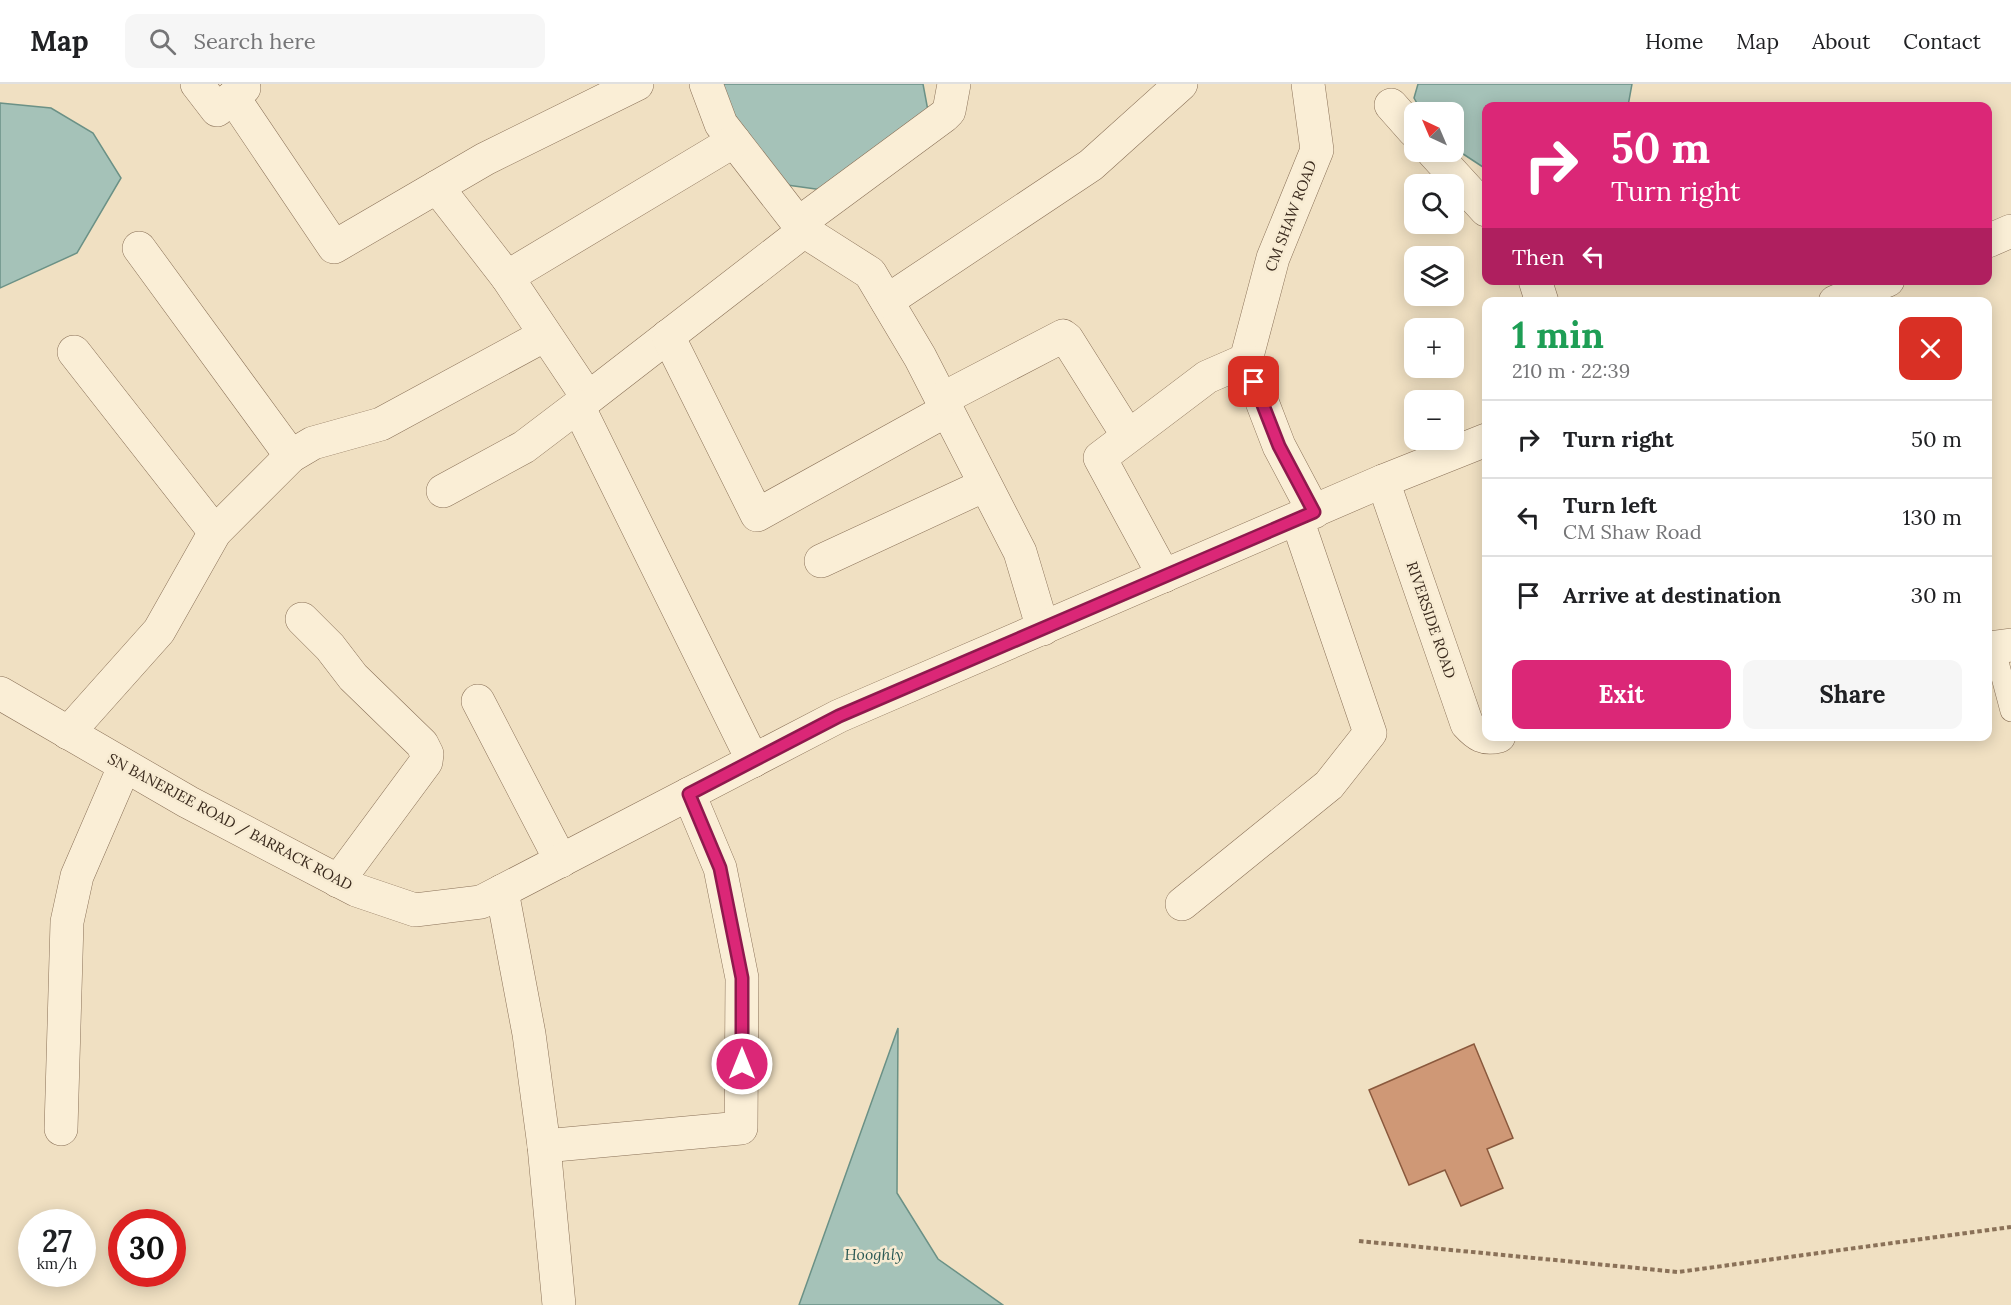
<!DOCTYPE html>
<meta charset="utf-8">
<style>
:root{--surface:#fff;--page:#f6f6f6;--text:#202124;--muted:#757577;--line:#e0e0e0;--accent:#db2777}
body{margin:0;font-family:Lora,serif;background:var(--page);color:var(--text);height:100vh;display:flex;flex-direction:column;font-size:22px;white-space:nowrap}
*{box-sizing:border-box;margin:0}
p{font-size:20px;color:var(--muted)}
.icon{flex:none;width:33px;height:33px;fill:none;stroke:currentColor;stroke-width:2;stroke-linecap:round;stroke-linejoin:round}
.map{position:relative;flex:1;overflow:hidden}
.panel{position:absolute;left:1482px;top:213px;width:510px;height:444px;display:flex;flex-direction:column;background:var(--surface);border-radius:12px;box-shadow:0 3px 15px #0003}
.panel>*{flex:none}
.banner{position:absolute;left:1482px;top:18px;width:510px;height:183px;border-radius:12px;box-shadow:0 3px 15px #0003;background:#db2777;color:#fff;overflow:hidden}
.needle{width:39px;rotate:316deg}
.controls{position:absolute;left:1404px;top:18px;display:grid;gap:12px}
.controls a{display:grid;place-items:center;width:60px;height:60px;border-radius:12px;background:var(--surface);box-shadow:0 3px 15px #0003;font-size:30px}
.speed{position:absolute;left:18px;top:1125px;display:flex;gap:12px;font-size:30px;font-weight:700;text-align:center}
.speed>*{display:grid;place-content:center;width:78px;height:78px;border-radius:50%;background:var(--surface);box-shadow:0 3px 15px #0003;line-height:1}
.speed small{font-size:15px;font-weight:400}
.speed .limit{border:9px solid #d22;background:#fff;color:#111}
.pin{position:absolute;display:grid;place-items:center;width:51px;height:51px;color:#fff;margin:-26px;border-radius:12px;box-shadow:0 3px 9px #0006}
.me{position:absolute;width:66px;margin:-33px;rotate:0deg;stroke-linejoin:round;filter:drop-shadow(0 0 4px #0008)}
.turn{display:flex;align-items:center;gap:21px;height:126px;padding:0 30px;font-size:27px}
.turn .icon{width:78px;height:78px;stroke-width:2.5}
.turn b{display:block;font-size:42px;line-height:51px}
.then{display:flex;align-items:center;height:57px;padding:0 30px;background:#0003;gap:12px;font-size:22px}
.round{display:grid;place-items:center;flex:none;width:63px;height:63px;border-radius:12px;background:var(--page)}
.headline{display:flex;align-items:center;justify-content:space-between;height:102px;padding:0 30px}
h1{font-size:36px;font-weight:700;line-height:45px;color:#1e9e55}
.primary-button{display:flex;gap:12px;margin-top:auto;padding:12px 30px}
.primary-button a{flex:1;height:69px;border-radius:12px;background:var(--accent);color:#fff;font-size:24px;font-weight:700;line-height:69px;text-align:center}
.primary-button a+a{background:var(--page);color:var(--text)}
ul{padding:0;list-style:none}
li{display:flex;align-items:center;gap:18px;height:78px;padding:0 30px;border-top:2px solid var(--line)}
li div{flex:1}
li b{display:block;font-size:22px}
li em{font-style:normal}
header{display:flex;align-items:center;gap:36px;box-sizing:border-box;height:84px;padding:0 30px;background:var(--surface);border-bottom:2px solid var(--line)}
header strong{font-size:28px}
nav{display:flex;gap:33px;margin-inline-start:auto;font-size:21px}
.search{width:420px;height:54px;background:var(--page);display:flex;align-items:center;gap:15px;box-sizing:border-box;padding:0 21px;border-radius:12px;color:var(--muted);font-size:22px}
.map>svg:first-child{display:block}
.water{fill:#a5c2b8;stroke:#6b9186;stroke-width:1.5}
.building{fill:#cf9876;stroke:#8a593d;stroke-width:1.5}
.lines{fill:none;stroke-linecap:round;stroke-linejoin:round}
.service-casing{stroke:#8a7158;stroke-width:22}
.minor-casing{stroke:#8a7158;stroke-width:34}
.tertiary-casing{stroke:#8a7158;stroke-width:34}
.path{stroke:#8a7158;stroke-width:4;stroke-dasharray:4.5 3;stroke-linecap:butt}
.service{stroke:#faeed6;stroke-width:21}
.minor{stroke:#faeed6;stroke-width:33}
.tertiary{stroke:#faeed6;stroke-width:33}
.route-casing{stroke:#8e194d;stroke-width:15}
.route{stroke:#db2777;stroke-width:10}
.labels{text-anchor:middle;stroke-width:5;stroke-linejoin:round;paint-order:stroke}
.street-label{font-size:15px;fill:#3a2a1d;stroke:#f7ebd2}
.water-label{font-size:16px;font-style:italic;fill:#2c5a55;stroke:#f7ebd2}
</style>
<header>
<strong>Map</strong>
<div class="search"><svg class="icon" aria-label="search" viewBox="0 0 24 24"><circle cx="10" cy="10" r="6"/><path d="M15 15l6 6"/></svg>Search here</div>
<nav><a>Home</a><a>Map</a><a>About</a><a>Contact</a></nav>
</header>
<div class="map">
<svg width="2011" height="1221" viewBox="0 0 2011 1221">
<rect width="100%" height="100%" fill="#f0e0c2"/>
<!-- water -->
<g class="water">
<polygon points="714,0 923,0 929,32 830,107 780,100"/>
<polygon points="1418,0 1632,0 1628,22 1486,22 1486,85 1454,64 1454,28 1422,28 1414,14"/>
<polygon points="0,19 51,24 93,49 121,94 77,169 0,204"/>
<polygon points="898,944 897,1109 938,1175 1003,1221 799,1221"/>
</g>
<!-- building -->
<polygon class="building" points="1474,960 1513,1054 1487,1065 1503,1104 1461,1122 1445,1086 1409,1101 1369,1006"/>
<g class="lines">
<!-- service casing -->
<g class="service-casing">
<polyline id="service" points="1994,563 2011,627"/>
</g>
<!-- minor casing -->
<g class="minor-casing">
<g id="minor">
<polyline points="197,0 217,26 244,4"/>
<polyline points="706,0 721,40 804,147 578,322 753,677"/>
<polyline points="1308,0 1317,66 1273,174 1246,276 1279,362 1314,428"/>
<polyline points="233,13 334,163 485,75 637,0"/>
<polyline points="1391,21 1414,47"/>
<polyline points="1433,68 1486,126"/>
<polyline points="437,103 507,193 588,314"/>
<polyline points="799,139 944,32 949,27 954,0"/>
<polyline points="804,147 870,189 920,273 1020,468 1043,545"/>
<polyline points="139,164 291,372"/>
<polyline points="507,193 734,57"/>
<polyline points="1535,196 1542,218"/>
<polyline points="887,217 1091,81 1181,0"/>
<polyline points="668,252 757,431 947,326"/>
<polyline points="74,268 215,448"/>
<polyline points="942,315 1063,252 1067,255 1128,352"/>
<path d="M1383 397 1467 640C1477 651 1484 656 1499 652"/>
<polyline points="443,407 524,363 578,322"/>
<polyline points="821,477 985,401"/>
<polyline points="1164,492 1100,374 1207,293 1246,276"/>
<polyline points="302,535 330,563 353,593 422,660 427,670 426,678 338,797"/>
<polyline points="1988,564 2011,561"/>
<polyline points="478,617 561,777"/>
<polyline points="68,649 159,547 215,448 291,372 313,359 381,340 545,251"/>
<polyline points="502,807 529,950 544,1062 559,1221"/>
<polyline points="1182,820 1329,701 1370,649 1297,435"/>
<polyline points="61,1045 67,838 77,792 124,683"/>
<polyline points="544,1062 741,1044 742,894 720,784 689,710"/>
</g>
</g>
<!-- tertiary casing -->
<g class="tertiary-casing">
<g id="tertiary">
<polyline points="1988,157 2011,147"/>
<polyline points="1835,218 1888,196"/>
<polyline points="0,609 188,718 356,806 415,826 481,818 839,632 1383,397 1486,356"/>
</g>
</g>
<!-- path -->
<polyline class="path" points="1359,1157 1678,1188 2011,1143"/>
<!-- service -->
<use href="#service" class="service"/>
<!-- minor -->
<use href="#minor" class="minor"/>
<!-- tertiary -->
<use href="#tertiary" class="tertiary"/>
</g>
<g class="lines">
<!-- route casing -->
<g class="route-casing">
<polyline id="route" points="742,980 742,894 720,784 689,710 839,632 1314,428 1279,362 1254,298"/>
</g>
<!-- route -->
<use href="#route" class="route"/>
</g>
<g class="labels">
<!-- street labels -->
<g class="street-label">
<text transform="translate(1291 132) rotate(-69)" y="5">CM SHAW ROAD</text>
<text transform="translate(1431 536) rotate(71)" y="5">RIVERSIDE ROAD</text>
<text transform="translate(230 738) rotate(28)" y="5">SN BANERJEE ROAD / BARRACK ROAD</text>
</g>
<!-- water labels -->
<g class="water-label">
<text x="874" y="1176">Hooghly</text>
</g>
</g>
</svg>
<div class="controls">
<a><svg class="needle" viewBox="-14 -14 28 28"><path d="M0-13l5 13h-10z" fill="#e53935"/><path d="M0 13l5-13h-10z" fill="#757577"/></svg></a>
<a><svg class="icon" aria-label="search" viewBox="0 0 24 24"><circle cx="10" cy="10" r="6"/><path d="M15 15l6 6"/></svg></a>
<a><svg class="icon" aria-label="layers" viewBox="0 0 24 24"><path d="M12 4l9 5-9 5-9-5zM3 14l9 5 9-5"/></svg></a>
<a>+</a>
<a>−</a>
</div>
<div class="speed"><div>27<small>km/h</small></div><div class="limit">30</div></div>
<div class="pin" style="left:1254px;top:298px;background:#d93025"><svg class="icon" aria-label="arrive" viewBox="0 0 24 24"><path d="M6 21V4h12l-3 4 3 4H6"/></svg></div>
<svg class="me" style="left:742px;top:980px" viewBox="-20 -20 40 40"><circle r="17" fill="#db2777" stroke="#fff" stroke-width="3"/><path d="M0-11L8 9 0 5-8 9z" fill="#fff"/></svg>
<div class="banner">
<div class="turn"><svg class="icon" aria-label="right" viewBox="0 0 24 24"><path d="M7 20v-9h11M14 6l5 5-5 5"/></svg><div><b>50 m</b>Turn right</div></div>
<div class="then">Then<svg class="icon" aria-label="left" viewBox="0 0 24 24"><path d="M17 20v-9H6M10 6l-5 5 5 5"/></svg></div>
</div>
<section class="panel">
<div class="headline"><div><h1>1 min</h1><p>210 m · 22:39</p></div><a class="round" style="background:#d93025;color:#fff"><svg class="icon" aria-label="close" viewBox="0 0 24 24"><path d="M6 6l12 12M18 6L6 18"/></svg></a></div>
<ul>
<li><svg class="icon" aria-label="right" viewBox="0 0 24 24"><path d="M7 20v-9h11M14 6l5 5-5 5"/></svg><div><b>Turn right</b></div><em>50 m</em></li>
<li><svg class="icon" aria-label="left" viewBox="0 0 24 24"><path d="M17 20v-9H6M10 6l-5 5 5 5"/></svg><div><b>Turn left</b><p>CM Shaw Road</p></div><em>130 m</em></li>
<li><svg class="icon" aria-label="arrive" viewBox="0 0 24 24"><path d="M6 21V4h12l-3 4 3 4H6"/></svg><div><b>Arrive at destination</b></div><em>30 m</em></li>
</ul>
<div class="primary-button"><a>Exit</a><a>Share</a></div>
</section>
</div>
